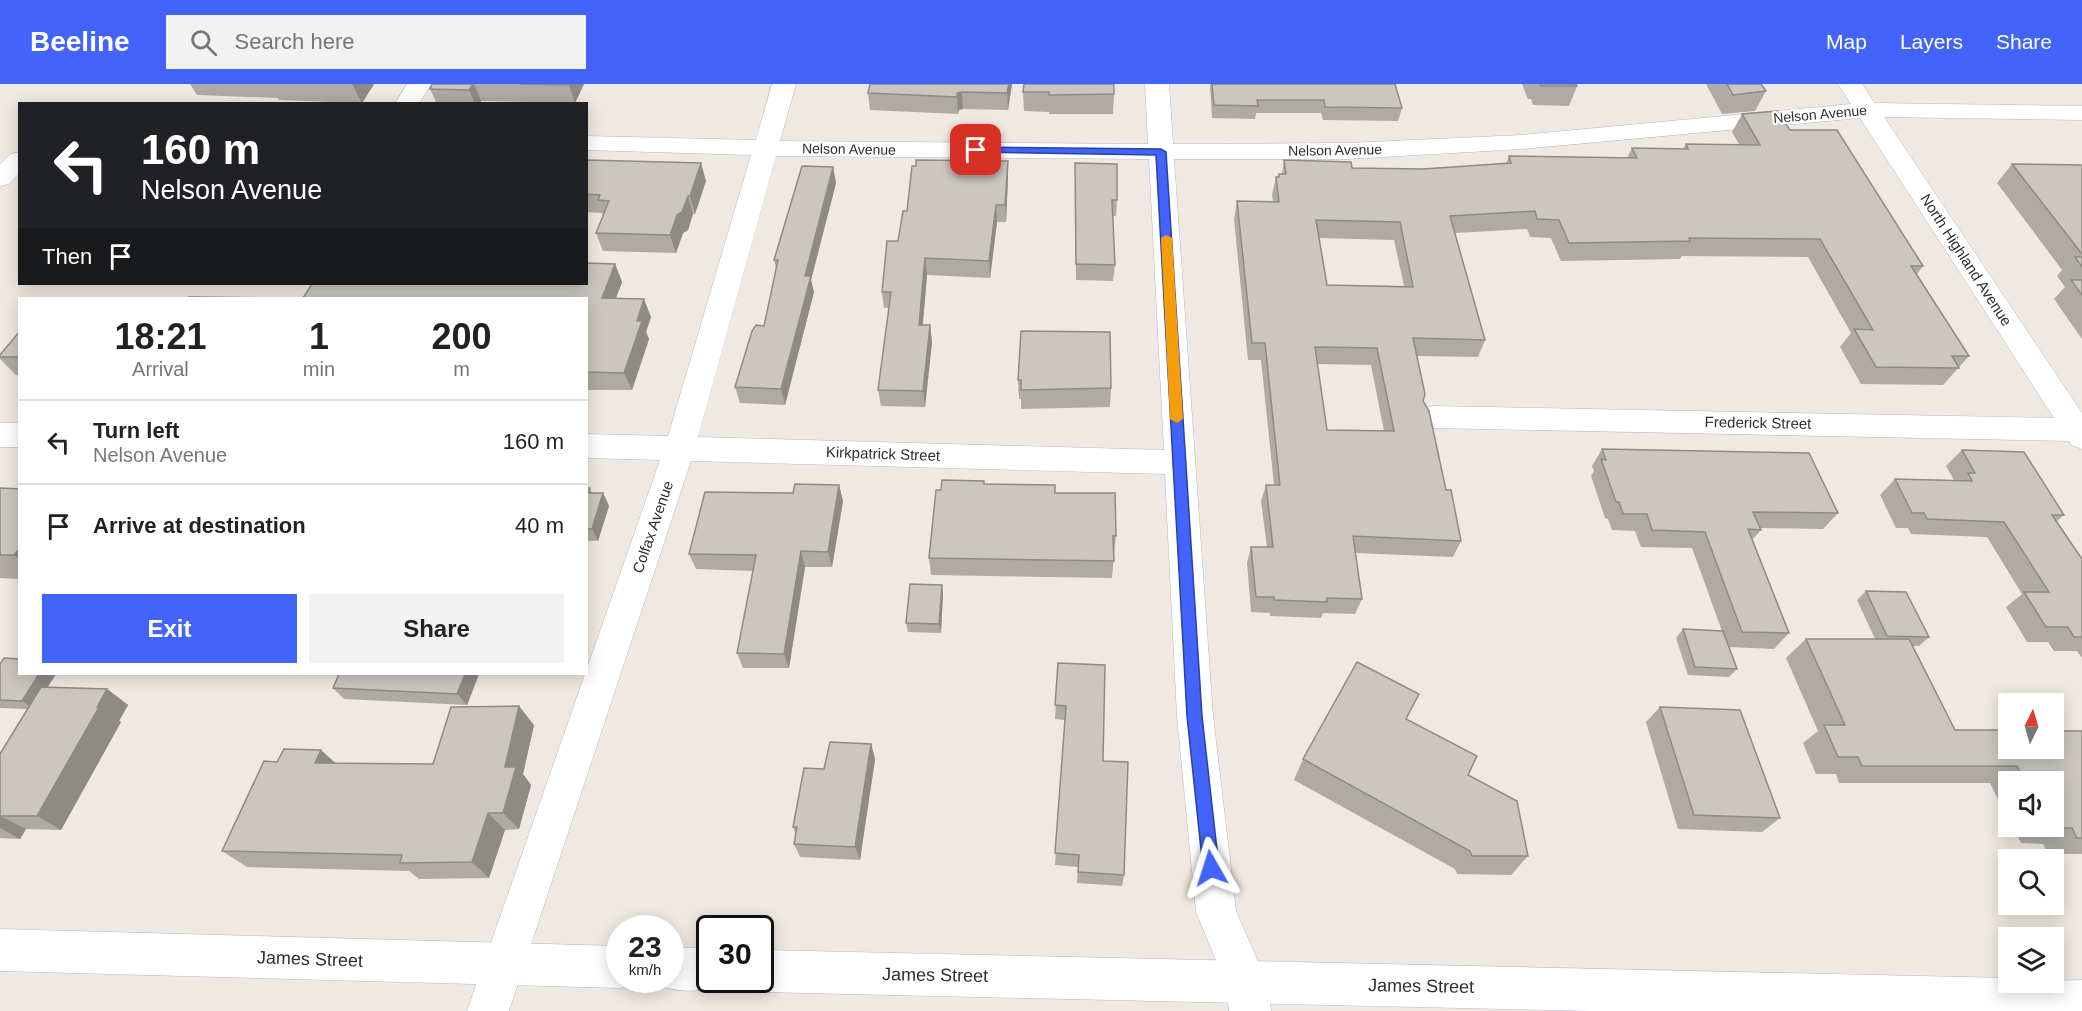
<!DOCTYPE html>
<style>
:root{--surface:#fff;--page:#f2f2f2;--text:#222;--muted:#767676;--line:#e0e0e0;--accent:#4264fb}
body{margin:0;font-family:Helvetica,sans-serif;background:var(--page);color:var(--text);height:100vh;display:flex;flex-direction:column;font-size:22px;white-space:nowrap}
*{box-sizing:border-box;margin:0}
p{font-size:20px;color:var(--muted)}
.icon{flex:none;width:33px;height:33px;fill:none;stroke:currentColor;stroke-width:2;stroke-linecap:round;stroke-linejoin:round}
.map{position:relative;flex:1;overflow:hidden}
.panel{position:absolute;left:18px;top:213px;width:570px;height:378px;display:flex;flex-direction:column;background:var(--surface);border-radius:0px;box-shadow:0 3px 15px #0003}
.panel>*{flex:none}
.top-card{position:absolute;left:18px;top:18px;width:570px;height:183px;border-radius:0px;box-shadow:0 3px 15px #0003;background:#202124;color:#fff;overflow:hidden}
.needle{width:39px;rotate:5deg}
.controls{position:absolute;left:1998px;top:609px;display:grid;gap:12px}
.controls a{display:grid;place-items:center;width:66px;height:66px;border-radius:0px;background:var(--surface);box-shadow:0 3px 15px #0003;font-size:30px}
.speed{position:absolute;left:606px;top:831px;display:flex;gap:12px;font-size:30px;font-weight:700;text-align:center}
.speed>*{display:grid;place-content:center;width:78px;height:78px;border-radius:50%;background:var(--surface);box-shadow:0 3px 15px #0003;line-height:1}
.speed small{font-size:15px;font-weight:400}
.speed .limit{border:3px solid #111;border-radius:9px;background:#fff;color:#111}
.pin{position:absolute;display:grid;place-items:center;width:51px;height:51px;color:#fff;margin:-26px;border-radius:12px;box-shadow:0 3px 9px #0006}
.me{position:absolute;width:66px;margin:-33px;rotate:354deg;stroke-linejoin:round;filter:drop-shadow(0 0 4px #0008)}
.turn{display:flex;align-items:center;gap:21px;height:126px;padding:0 24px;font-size:27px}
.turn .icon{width:78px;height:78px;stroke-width:2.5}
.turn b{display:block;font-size:42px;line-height:51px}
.then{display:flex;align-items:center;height:57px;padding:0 24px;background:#0003;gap:12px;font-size:22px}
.eta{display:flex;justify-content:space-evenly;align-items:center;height:102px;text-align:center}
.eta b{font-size:36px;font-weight:800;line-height:42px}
.action{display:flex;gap:12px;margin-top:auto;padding:12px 24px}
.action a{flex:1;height:69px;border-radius:0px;background:var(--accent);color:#fff;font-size:24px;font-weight:800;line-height:69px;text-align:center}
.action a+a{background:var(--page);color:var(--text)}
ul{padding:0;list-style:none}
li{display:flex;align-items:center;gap:18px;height:84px;padding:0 24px;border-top:2px solid var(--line)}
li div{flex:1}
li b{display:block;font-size:22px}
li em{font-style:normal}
header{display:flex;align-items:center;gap:36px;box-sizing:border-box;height:84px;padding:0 30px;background:var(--accent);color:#fff}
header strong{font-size:28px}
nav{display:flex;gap:33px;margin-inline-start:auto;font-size:21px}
.search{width:420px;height:54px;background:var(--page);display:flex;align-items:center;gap:15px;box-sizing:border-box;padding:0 21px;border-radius:0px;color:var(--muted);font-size:22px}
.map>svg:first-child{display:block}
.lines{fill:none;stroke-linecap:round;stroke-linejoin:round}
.street-casing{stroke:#b4b7c1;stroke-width:1}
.secondary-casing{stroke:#b4b7c1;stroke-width:1}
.street{fill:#fff;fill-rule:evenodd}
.secondary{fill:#fff;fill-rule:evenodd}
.wall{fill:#afaba4;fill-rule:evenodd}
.shaded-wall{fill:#8e8b86}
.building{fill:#cbc7bf;stroke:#8e8b86;stroke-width:1.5;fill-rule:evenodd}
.route{fill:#4264fb;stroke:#2b41a3;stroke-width:1.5}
.slow{fill:#f59e0b}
.labels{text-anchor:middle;stroke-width:4.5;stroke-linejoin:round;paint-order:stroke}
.far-street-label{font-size:14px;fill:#2e2e2e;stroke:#fff}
.street-label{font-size:15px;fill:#2e2e2e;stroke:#fff}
.near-street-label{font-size:18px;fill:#2e2e2e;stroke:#fff}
</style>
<header>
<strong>Beeline</strong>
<div class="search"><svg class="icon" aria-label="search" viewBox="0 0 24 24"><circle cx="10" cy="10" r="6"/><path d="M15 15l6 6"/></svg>Search here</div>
<nav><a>Map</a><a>Layers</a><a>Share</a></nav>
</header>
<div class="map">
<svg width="2082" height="927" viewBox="0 0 2082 927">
<rect width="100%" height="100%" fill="#efe9e1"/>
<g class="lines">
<!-- street casing -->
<g class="street-casing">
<g id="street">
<polygon points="407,0 431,0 419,20 395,20"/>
<path d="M772 0H796L780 57 1148 60 1145 0H1169L1173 60 1348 59 1522 51 1851 20 1838 0H1862L1874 19 2082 22V36L1884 33 2082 329V365L2071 361 2069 357 1433 344 1422 341 1418 333 1422 325 1433 322 2054 334 1860 34 1522 65 1348 75H1174L1213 632 1236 827 1267 898 1271 927H1229L1225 898 1196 828 1177 632 1165 390 691 377 509 927H467L660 376 586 374V350L668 352 751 71 586 66V52L756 56ZM776 72 1149 75 1164 366 698 353Z"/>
<polygon points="20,68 20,89 9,100 0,102 0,80 11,70"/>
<rect x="0" y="339" width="20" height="24"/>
</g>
</g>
<!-- secondary casing -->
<g class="secondary-casing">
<g id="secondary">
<polygon points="0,845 620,862 620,896 636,896 620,904 0,887"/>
<path d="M670 864H710V896H727L725 900C703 909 677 909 655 900L653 896H670Z"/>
<polygon points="760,866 2008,894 2008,898 2082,896 2082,927 1592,927 760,908 745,902 743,896 760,896"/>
</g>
</g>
<!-- street -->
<use href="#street" class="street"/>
<!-- secondary -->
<use href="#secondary" class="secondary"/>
</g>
<!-- wall -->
<g class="wall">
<polygon points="190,0 374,0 362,19 279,16 278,14 197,11"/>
<polygon points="432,0 584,0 575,19 481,17 480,20 437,20 430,5"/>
<polygon points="870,0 1012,0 1008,26 963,25 959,26 958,30 870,26 868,9"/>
<polygon points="1210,0 1395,0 1402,24 1398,37 1323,36 1321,29 1256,29 1255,35 1212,34"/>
<polygon points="1522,0 1576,0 1577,2 1569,22 1533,21 1531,15 1528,15"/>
<polygon points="1706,0 1761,0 1766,7 1755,27 1722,30"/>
<polygon points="1023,8 1114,10 1113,30 1049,30 1049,28 1024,27"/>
<path d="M1742 30 1790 46 1923 182 1917 190 1969 272 1943 301 1861 300 1840 263 1851 249 1808 173 1682 172 1680 175 1561 177 1551 154 1530 153 1527 145 1455 149 1485 256 1478 273 1417 272 1423 317 1446 406 1461 457 1453 473 1355 469 1362 515 1355 530 1323 529 1321 534 1270 532V529L1251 528 1247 479 1251 463H1267L1261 417 1266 401H1274L1261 276H1248L1234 135 1237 117 1273 118 1272 111 1276 93H1278L1279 90H1282L1284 76 1352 84 1423 85 1506 80 1509 72 1627 74 1632 64 1683 65 1686 60H1739L1732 48ZM1319 154 1394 156 1404 202 1327 201ZM1317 280 1371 281 1384 347 1327 346Z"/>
<polygon points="586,76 706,97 695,130 693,130 688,146 683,149 676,169 603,167 596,149 603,131 602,129 586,128"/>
<polygon points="1075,79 1117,116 1116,132 1113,132 1115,181 1113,197 1076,196"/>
<polygon points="2012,80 2082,81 2082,255 2054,215 2065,203 2057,192 2062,186 1997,99"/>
<polygon points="833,83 836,99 811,196 814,208 785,321 740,319 735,303 764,242 776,184 774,176"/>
<polygon points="1008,94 1006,138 997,138 990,194 927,191 923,241 930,241 932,258 925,323 881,322 878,306 889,224 884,224 882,208 898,157 907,127"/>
<polygon points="615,180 622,198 616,214 651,233 646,248 649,255 632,306 586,306 586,214"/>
<polygon points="20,247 20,291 16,291 0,275 0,271"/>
<polygon points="1018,296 1111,304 1110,323 1021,325 1021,315 1019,315"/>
<polygon points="1602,365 1838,429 1823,445 1761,444 1761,446 1752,456 1789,549 1774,565 1729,563 1737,585 1729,593 1688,591 1676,554 1683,545 1722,547 1692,464 1641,463 1635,447 1612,446 1608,435 1605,434 1591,392 1594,387 1592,382"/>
<polygon points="1962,366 2064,431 2057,437 2082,475 2082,574 2077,567 2054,567 2048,558 2027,558 2006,523 2022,510 1987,453 1911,450 1908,444 1896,444 1880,411 1895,395 1954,396 1946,382"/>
<polygon points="985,400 1055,409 1116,452 1114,470 1112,494 931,491 929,474 941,406"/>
<polygon points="839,401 843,417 832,483 805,483 789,584 743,584 737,569 753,487 696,485 689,470"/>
<polygon points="0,404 20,405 20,495 0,494"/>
<polygon points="586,404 590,404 592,409 603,409 609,422 598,457 588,457 586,461"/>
<polygon points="1866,507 1929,553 1919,562 1913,562 1955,646 2082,647 2082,770 2048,770 2043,760 2021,759 2013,742 2054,742 2054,698 2008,698 2008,735 1990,699 1839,699 1836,690 1816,690 1803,659 1818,647 1786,574 1806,555 1875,555 1857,516"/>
<polygon points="943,510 941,549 908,548 906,539"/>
<polygon points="1058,579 1103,677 1124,791 1122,802 1077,799 1078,783 1055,781 1065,636 1055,635"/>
<polygon points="0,580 20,590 56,590 47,603 107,605 128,621 119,637 121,638 61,746 26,745 20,755 0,754 0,670 28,625 0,624"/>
<polygon points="479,590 467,621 344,615 333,604"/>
<polygon points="1660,623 1780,734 1762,748 1678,745 1646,638"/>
<polygon points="1406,635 1468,691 1528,772 1511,791 1457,790 1455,785 1294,696 1303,675"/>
<polygon points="534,641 523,690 531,701 519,745 505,746 489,794 419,795 409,787 247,783 222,767 335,679 433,680"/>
<polygon points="871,660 875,675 860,776 800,773 794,760 796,751 793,743 824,685"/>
</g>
<!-- shaded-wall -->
<g class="shaded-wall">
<polygon points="352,0 374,0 362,19"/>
<polygon points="473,0 474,0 481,17 480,20 475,20 469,6"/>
<polygon points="569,0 584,0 575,19 569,1"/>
<polygon points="1009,0 1012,0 1008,26 1007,9"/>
<polygon points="962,8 963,25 959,26 958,30 957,9"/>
<polygon points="1008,77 1008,94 1006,138 1005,121"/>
<polygon points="701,79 706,97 695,130 690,112"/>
<polygon points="833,83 836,99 811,196 814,208 785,321 781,305 805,192"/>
<polygon points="688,112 693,130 688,146 683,149 676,169 670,151 677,131"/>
<polygon points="996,121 997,138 990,194 989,177"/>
<polygon points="925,174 927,191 921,258 919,241"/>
<polygon points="615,180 622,198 609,232 602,214"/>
<polygon points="644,215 651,233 646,248 649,255 632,306 624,289 637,237"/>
<polygon points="930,241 932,258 925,323 923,307"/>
<polygon points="839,401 843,417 832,483 828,468"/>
<polygon points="603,409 609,422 598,457 592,445"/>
<polygon points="20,464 20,475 14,471"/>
<polygon points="801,467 805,483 789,584 784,570"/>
<polygon points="942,501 943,510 941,549 939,540"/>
<polygon points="39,590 56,590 34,625 22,617"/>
<polygon points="465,590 479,590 467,621 457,610"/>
<polygon points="107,605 128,621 119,637 121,638 61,746 37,732"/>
<polygon points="519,622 534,641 523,690 531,701 519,745 503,729 505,683"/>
<polygon points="871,660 875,675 860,776 855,763"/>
<polygon points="321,666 341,684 315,679"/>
<polygon points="488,729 505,746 489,794 472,778"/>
<polygon points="0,732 26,745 20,755 0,744"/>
</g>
<!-- building -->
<g class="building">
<polygon points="432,0 473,0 469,6 430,5"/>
<polygon points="519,0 569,0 569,1"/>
<polygon points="870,0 1009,0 1007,9 962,8 957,9 957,13 868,9"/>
<polygon points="1024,0 1114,0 1114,10 1049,11 1049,8 1023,8"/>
<polygon points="1212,0 1395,0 1402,24 1325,23 1324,16 1257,16 1258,22 1214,21"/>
<polygon points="1540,0 1576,0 1577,2 1541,2"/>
<polygon points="1727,0 1761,0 1766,7 1733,11"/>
<path d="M1777 27 1790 46H1837L1923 182H1911L1969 272H1952L1959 284 1876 283 1854 245 1873 246 1820 155 1689 154 1690 157 1569 159 1559 136 1537 135 1535 127 1450 132 1485 256 1413 254 1425 310 1423 317 1429 327 1446 406H1451L1461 457 1353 452 1362 515 1327 514V518L1274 516V513H1256L1251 463H1273L1266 401H1280L1265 259H1252L1237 117 1279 118 1276 93H1279V90H1286L1284 76 1351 78 1352 84 1423 85 1511 79 1509 72 1637 74 1632 64 1688 65 1686 60 1760 61 1742 30ZM1316 136 1400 138 1413 203 1327 201ZM1315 263 1377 264 1394 347 1327 346Z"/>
<polygon points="586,76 701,79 690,112 688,112 682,128 677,131 670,151 596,149 609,117 598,116 600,111 586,110"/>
<polygon points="916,76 1008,77 1005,121 996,121 989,177 925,174 919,241 930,241 923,307 878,306 891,208 882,208 887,157 898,157 903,127 907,127 912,82 916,82"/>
<polygon points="1075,79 1117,80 1117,116 1112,116 1115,181 1076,180"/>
<polygon points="2012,80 2082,81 2082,170"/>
<polygon points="802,82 833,83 805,192 811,192 781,305 735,303 752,247 756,241 764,242 778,176 774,176"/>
<polygon points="2075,173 2082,173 2082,183"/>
<polygon points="586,179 615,180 602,214 644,215 637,237 642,237 624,289 586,288 586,214 303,214 312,200 586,200"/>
<polygon points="2071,196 2082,196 2082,211"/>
<polygon points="189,213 271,214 188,214"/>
<polygon points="20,247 20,273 0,273 0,271"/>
<polygon points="1021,247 1110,248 1111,304 1021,306 1021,296 1018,296"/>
<polygon points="1602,365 1809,369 1838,429 1753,428 1761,446 1748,445 1789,549 1742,548 1705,448 1652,446 1647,430 1623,430 1619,418 1616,418 1601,375 1606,376"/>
<polygon points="1962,366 2024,368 2064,431 2052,431 2082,475 2082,553 2074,553 2068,543 2046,543 2024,508 2049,508 2004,438 1927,435 1924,429 1912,429 1895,395 1972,397 1968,389 1975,389"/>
<polygon points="942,396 984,397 984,400 1055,401 1055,409 1115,409 1116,452 1113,452 1114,477 929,474 936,406 941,406"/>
<polygon points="795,400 839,401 828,468 801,467 784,570 737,569 756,471 689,470 705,408 793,409"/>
<polygon points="0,404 20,405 20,464 14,471 0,471"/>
<polygon points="586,404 590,404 588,409 603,409 592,445 586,445"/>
<polygon points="910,500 942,501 939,540 906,539"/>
<polygon points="1866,507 1906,508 1929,553 1887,552"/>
<polygon points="1683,545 1723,547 1737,585 1695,583"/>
<polygon points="1806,555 1909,555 1955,646 2008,646 2008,664 2054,664 2054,647 2082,647 2082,754 2077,754 2072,744 2050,744 2049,742 2054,742 2054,698 2025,698 2017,682 1862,682 1858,673 1838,673 1824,641 1845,641"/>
<polygon points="4,574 20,575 20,590 39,590 22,617 0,616 0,580"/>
<polygon points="1357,578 1419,610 1406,635 1477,672 1468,691 1517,717 1528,772 1472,772 1470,767 1303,675"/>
<polygon points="1058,579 1105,581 1103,677 1128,678 1124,791 1078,788 1079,771 1055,769 1066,622 1055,621"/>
<polygon points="339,590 465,590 457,610 333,604"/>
<polygon points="41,603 107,605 97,623 99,623 37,732 0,732 0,670"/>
<polygon points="519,622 505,683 516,683 503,729 488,729 472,778 400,779 402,771 222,767 264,677 277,678 284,665 321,666 315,679 433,680 451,623"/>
<polygon points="1660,623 1740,626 1780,734 1694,731"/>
<polygon points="830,658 871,660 855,763 794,760 797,743 793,743 804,684 824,685"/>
</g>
<!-- route -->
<polygon class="route" points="976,63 1161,65 1166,68 1202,632 1219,784 1217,790 1211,792 1205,790 1203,784 1187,632 1156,71 972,68 972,64"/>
<!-- slow -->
<polygon class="slow" points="1166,151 1172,154 1183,335 1177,339 1170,335 1161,154"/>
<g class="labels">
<!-- far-street labels -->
<g class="far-street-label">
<text transform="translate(1820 30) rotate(-5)" y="5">Nelson Avenue</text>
<text transform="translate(849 65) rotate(1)" y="5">Nelson Avenue</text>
<text transform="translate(1335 66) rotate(-1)" y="5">Nelson Avenue</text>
</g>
<!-- street labels -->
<g class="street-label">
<text transform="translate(1966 176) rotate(57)" y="5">North Highland Avenue</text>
<text transform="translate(1758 339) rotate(1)" y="5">Frederick Street</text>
<text transform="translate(883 370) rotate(2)" y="5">Kirkpatrick Street</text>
<text transform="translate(653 443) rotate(-71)" y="5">Colfax Avenue</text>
</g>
<!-- near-street labels -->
<g class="near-street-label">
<text transform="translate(310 875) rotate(2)" y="6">James Street</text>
<text transform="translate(935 891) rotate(1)" y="6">James Street</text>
<text transform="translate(1421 902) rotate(1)" y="6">James Street</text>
</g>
</g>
</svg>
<div class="controls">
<a><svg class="needle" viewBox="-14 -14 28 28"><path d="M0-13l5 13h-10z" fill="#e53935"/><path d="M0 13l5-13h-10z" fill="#767676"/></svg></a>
<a><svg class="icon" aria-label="sound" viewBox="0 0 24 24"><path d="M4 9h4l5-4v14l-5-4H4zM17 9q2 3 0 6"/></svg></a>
<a><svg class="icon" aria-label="search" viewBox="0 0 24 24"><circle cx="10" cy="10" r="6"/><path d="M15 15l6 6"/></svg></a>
<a><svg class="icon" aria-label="layers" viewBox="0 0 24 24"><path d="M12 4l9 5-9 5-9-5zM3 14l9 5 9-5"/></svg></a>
</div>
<div class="speed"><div>23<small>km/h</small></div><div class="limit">30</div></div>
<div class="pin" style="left:976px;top:66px;background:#d93025"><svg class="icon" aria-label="arrive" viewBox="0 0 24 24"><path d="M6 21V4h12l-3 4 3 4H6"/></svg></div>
<svg class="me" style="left:1211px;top:784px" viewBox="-20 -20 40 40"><path d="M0-17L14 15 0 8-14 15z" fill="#4264fb" stroke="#fff" stroke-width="4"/></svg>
<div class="top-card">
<div class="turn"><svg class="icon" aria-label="left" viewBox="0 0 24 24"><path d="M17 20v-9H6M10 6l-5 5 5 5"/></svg><div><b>160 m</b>Nelson Avenue</div></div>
<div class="then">Then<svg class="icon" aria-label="arrive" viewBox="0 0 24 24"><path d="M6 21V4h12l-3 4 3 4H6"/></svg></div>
</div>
<section class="panel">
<div class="eta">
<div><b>18:21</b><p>Arrival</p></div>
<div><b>1</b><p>min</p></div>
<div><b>200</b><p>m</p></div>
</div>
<ul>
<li><svg class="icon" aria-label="left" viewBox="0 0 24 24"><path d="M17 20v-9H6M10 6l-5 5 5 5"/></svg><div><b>Turn left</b><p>Nelson Avenue</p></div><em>160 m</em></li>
<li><svg class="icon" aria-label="arrive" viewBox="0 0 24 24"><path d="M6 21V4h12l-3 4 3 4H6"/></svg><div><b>Arrive at destination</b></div><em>40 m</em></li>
</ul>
<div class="action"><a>Exit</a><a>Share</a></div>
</section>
</div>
